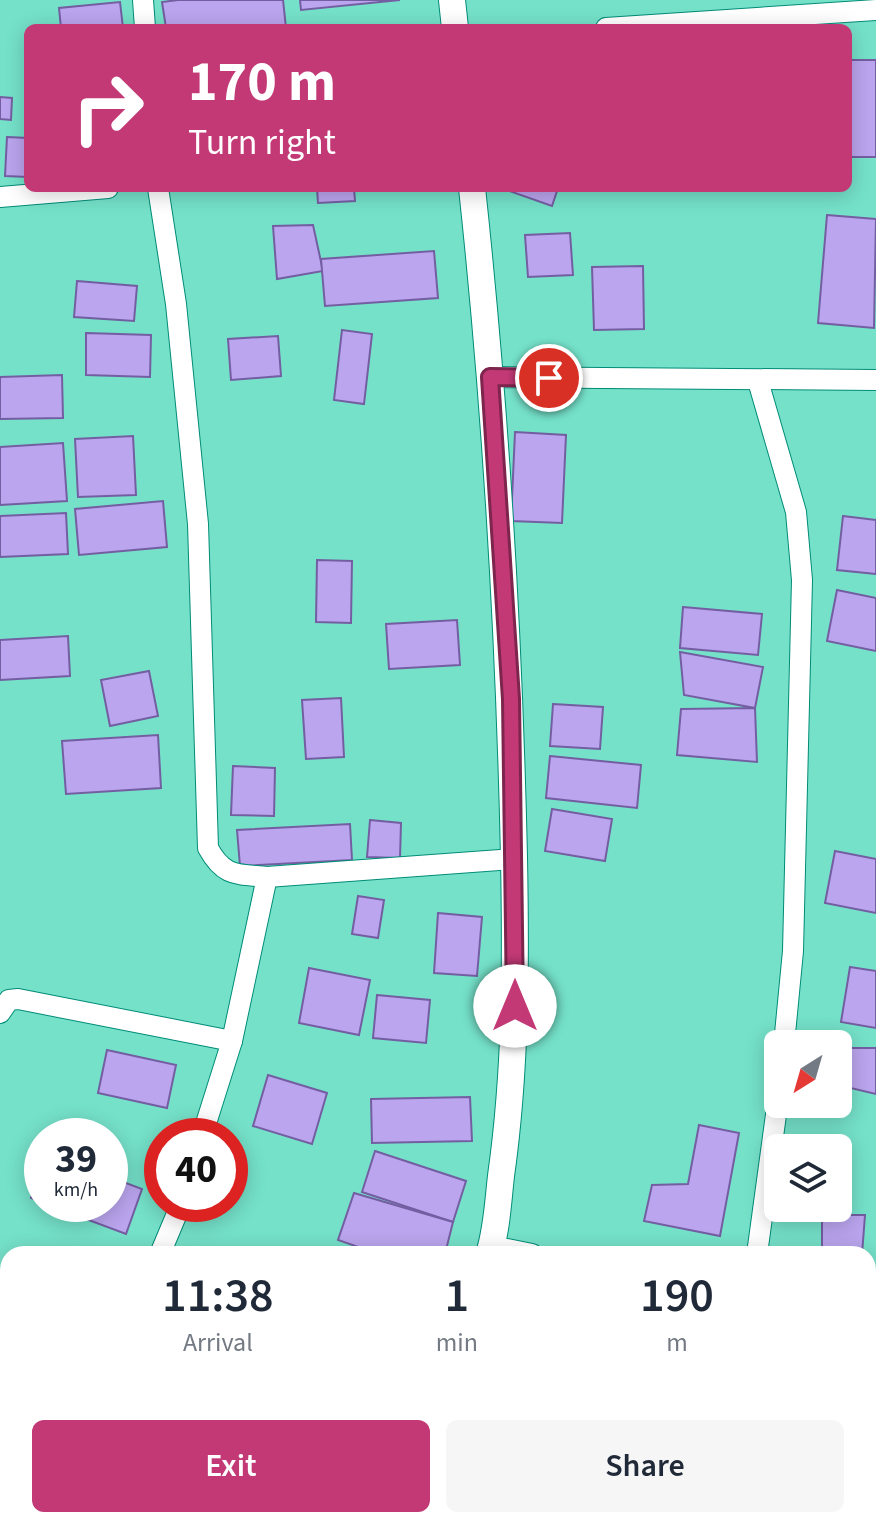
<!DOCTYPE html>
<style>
:root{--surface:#fff;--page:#f6f6f7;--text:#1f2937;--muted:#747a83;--accent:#c23976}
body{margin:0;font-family:"Source Sans 3",sans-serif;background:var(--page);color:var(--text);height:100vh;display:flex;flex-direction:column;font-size:30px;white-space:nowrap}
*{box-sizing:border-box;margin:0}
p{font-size:26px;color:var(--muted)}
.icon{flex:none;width:44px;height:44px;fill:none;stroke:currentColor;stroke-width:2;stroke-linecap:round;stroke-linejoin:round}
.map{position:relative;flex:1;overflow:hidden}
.side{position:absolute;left:0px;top:1246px;width:876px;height:282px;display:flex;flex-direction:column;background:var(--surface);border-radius:24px 24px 0 0;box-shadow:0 4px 20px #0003}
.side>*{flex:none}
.guide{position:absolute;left:24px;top:24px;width:828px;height:168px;border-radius:12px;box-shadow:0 4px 20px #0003;background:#c23976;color:#fff;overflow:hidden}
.needle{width:52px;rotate:217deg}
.buttons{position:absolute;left:764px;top:1030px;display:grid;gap:16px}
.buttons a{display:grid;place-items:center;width:88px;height:88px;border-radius:12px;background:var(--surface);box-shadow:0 4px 20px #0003;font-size:40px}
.speed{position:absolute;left:24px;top:1118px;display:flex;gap:16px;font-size:40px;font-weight:700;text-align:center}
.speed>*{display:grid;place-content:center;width:104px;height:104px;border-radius:50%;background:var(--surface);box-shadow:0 4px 20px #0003;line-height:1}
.speed small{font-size:20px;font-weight:400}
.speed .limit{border:12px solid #d22;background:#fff;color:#111}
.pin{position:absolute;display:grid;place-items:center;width:68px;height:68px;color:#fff;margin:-34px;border:4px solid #fff;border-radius:50%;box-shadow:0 2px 8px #0007}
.me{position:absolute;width:88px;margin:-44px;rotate:0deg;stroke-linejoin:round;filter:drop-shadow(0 0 6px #0008)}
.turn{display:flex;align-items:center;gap:28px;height:168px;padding:0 32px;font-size:36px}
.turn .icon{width:104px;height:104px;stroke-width:2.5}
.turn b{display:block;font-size:56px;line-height:68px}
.eta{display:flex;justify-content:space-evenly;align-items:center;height:136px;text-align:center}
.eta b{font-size:48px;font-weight:600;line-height:56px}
.primary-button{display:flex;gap:16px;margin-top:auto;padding:16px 32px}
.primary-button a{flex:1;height:92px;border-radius:12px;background:var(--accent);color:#fff;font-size:32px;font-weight:600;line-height:92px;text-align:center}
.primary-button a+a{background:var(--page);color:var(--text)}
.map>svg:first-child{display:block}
.building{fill:#baa5ee;stroke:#745ea2;stroke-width:2}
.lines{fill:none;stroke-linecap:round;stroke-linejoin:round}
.minor-casing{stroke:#008c77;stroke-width:22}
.tertiary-casing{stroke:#008c77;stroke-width:28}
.minor{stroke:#fff;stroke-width:20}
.tertiary{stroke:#fff;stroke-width:26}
.route-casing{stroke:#7e254d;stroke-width:20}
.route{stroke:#c23976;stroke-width:14}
</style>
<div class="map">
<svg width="876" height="1527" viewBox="0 0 876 1527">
<rect width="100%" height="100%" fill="#75e1c9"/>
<!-- building -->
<g class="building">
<polygon points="178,0 283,0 286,28 166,28 162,2"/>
<polygon points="300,0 400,0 301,10"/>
<polygon points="120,2 123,28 61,28 59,8"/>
<rect x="848" y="60" width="28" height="97"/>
<polygon points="0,97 12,98 11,120 0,119"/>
<polygon points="7,137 28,138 28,177 5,176"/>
<polygon points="317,188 354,188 355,201 318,203"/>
<polygon points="501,188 558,188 552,206"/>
<polygon points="827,215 876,219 874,328 818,323"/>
<polygon points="313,225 323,271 277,279 273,226"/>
<polygon points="570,233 573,275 528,277 525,235"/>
<polygon points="434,251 438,298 325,306 321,259"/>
<polygon points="643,266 644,329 594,330 592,267"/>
<polygon points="77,281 137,286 134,321 74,317"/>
<polygon points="342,330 372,334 364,404 334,400"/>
<polygon points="86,333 151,335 150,377 86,375"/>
<polygon points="278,336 281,376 231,380 228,339"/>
<polygon points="62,375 63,418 0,419 0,377"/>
<polygon points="515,432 566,435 562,523 511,521"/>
<polygon points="133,436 136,495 78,497 75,439"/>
<polygon points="63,443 67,501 0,505 0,447"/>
<polygon points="163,501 167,547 79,555 75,509"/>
<polygon points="66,513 68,554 0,557 0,516"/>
<polygon points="843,516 876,520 876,574 837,570"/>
<polygon points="317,560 352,561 351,623 316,622"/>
<polygon points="837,590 876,598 876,651 827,641"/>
<polygon points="683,607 762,614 758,655 680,648"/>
<polygon points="457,620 460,665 389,669 386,624"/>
<polygon points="68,636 70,676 0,680 0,640"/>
<polygon points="680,652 763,667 755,708 684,695"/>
<polygon points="149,671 158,716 110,726 101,680"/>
<polygon points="341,698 344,757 306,759 302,700"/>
<polygon points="553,704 603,707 600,749 550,746"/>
<polygon points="755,708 757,762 677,755 681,709"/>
<polygon points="158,735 161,788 66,794 62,741"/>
<polygon points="550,756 641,765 637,808 546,798"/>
<polygon points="233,766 275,768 274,816 231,815"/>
<polygon points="552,809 612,819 605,861 545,851"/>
<polygon points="370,820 401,823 400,858 367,857"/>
<polygon points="350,824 352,860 240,866 237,830"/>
<polygon points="835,851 876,859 876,913 825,903"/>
<polygon points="358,896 384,900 378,938 352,934"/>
<polygon points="438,913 482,917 477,976 434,973"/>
<polygon points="850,967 876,971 876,1028 841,1022"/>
<polygon points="309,968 370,980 359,1035 299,1023"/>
<polygon points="377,995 430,1000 426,1043 373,1038"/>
<polygon points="838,1048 876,1048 876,1094 838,1085"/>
<polygon points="107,1050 176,1065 167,1108 98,1093"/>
<polygon points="268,1075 327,1093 312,1144 253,1126"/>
<polygon points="470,1097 472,1141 372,1143 371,1099"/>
<polygon points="699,1125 739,1133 720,1236 644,1221 652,1185 688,1184"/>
<polygon points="375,1151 466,1181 453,1222 362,1192"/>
<polygon points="42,1167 42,1202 31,1198"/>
<polygon points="110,1177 142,1189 126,1234 46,1204 110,1204"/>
<polygon points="354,1193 453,1222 445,1254 378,1254 338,1240"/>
<polygon points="822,1215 865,1215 862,1254 822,1254"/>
<polygon points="0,1311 8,1312 8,1366 0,1365"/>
<polygon points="874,1382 876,1382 876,1483 868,1481 868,1407"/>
<polygon points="0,1392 8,1393 8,1436 0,1434"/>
<polygon points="133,1520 191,1520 188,1527 150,1527"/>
<polygon points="315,1520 351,1520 348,1527"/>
<polygon points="473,1520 520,1520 518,1527 470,1527"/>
<polygon points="757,1521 777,1527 755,1527"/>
</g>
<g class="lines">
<!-- minor casing -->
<g class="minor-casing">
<g id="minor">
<polyline points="143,0 145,28"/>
<polyline points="606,28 876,10"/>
<path d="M158 188 176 304 198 524 208 848C224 877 236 874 267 877L514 859"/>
<polyline points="0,197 108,188"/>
<polyline points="490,377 876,380"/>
<polyline points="758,381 796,512 802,580 793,951 784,1044"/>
<polyline points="0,1013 9,1000 18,999 232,1041"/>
<polyline points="202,1136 232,1041 267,877"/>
<polyline points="492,1246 532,1254"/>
<polyline points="160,1254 181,1204"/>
<polyline points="757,1254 778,1100"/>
<polyline points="868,1319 876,1321"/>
</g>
</g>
<!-- tertiary casing -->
<g class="tertiary-casing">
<g id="tertiary">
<polyline points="452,0 455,28"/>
<path d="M472 188C496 410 509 634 514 857 516 964 516 1070 501 1176 498 1202 497 1229 489 1254"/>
<polyline points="395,1527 397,1520"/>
</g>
</g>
<!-- minor -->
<use href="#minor" class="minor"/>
<!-- tertiary -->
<use href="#tertiary" class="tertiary"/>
</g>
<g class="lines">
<!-- route casing -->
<g class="route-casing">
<polyline id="route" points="515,1006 511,699 490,377 549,378"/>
</g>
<!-- route -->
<use href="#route" class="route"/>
</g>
</svg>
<div class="buttons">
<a><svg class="needle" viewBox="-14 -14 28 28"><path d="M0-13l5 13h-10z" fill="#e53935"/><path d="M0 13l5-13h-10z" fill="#747a83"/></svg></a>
<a><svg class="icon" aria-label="layers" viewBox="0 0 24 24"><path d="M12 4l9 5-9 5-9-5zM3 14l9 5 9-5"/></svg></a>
</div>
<div class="speed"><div>39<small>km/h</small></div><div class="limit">40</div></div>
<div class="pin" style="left:549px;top:378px;background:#d93025"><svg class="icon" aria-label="arrive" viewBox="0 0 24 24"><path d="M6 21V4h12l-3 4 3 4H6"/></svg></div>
<svg class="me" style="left:515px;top:1006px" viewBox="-20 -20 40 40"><circle r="19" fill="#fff"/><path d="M0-13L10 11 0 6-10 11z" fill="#c23976"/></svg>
<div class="guide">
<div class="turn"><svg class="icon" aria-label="right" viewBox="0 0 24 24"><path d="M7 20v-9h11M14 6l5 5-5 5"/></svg><div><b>170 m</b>Turn right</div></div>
</div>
<section class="side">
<div class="eta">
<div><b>11:38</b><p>Arrival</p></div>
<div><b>1</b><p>min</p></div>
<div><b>190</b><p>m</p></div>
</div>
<div class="primary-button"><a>Exit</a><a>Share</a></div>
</section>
</div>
